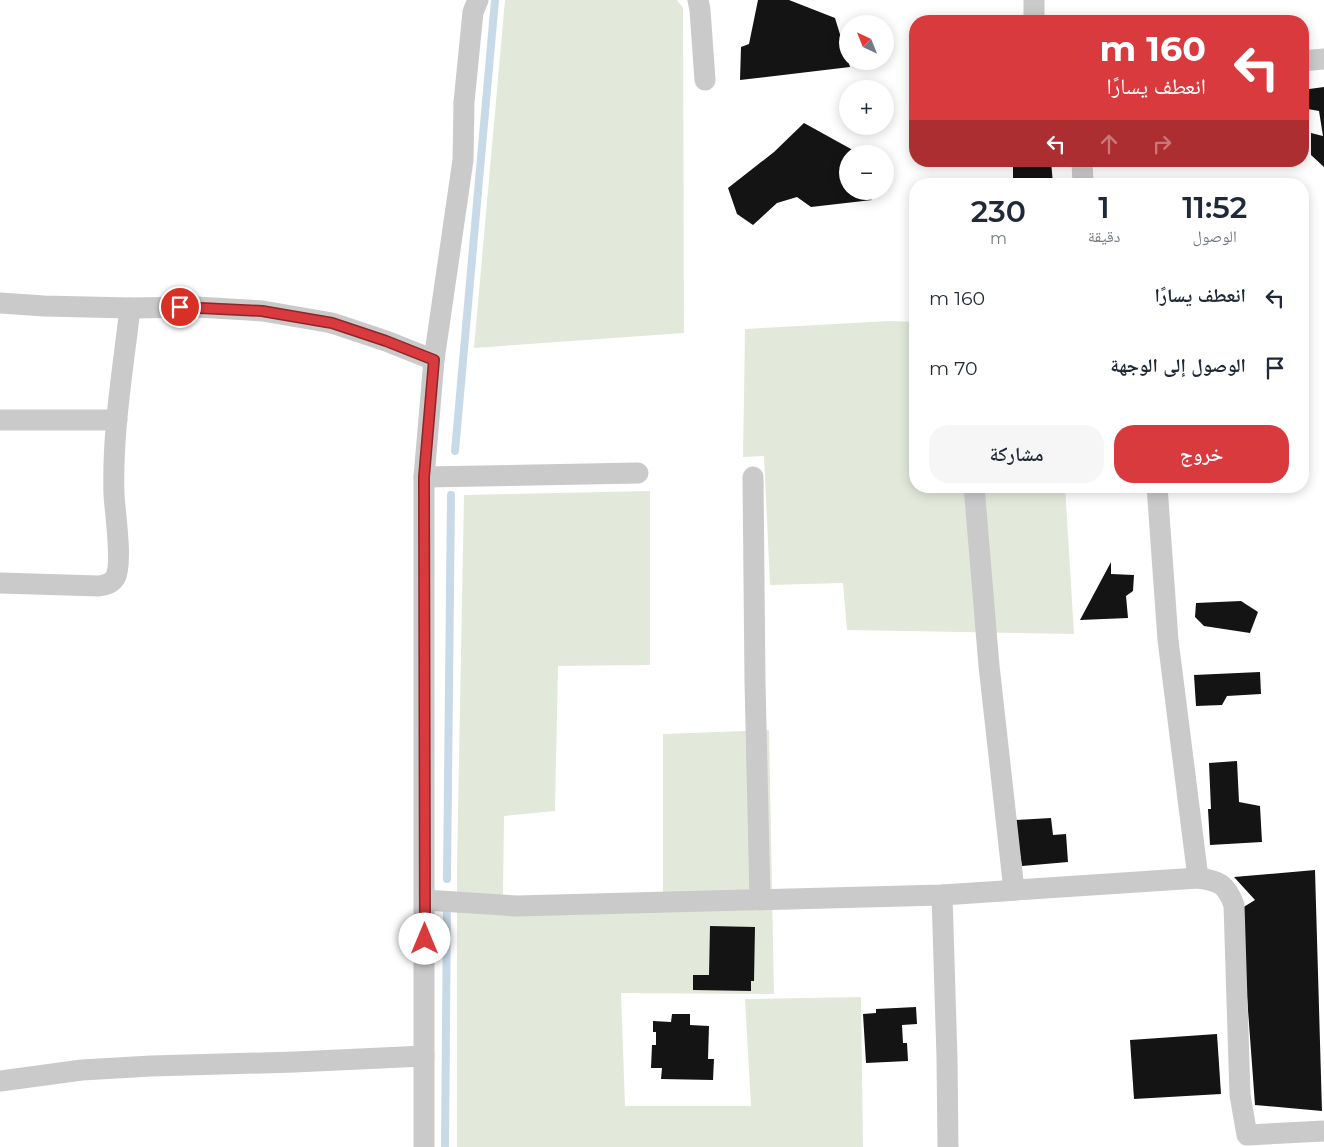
<!DOCTYPE html>
<html lang="ar">
<meta charset="utf-8">
<style>
:root{--surface:#fff;--page:#f6f6f7;--text:#1f2937;--muted:#747a83;--accent:#d83a3d}
body{margin:0;font-family:Montserrat,"Noto Naskh Arabic",sans-serif;background:var(--page);color:var(--text);direction:rtl;height:100vh;display:flex;flex-direction:column;font-size:19px;white-space:nowrap}
*{box-sizing:border-box;margin:0}
p{font-size:16px;color:var(--muted)}
.icon{flex:none;width:28px;height:28px;fill:none;stroke:currentColor;stroke-width:2;stroke-linecap:round;stroke-linejoin:round}
.map{position:relative;flex:1;overflow:hidden;direction:ltr}
.drawer{position:absolute;left:909px;top:178px;width:400px;height:315px;display:flex;flex-direction:column;background:var(--surface);border-radius:20px;box-shadow:0 2px 12px #0003;direction:rtl}
.drawer>*{flex:none}
.banner{position:absolute;left:909px;top:15px;width:400px;height:152px;border-radius:20px;box-shadow:0 2px 12px #0003;direction:rtl;background:#d83a3d;color:#fff;overflow:hidden}
.needle{width:32px;rotate:317deg}
.buttons{position:absolute;left:839px;top:15px;display:grid;gap:10px}
.buttons a{display:grid;place-items:center;width:55px;height:55px;border-radius:50%;background:var(--surface);box-shadow:0 2px 12px #0003;font-size:25px}
.pin{position:absolute;display:grid;place-items:center;width:42px;height:42px;color:#fff;margin:-21px;border:2px solid #fff;border-radius:50%;box-shadow:0 1px 5px #0007}
.me{position:absolute;width:55px;margin:-28px;rotate:0deg;stroke-linejoin:round;filter:drop-shadow(0 0 4px #0008)}
.turn{display:flex;align-items:center;gap:18px;height:105px;padding:0 20px;font-size:22px}
.turn .icon{width:65px;height:65px;stroke-width:2.5}
.turn b{display:block;font-size:35px;line-height:42px}
.lanes{display:flex;align-items:center;height:48px;padding:0 20px;background:#0003;justify-content:center;gap:25px;direction:ltr}
.lanes .off{opacity:.35}
.eta{display:flex;justify-content:space-evenly;align-items:center;height:85px;text-align:center}
.eta b{font-size:30px;font-weight:600;line-height:35px}
.action{display:flex;gap:10px;margin-top:auto;padding:10px 20px}
.action a{flex:1;height:58px;border-radius:20px;background:var(--accent);color:#fff;font-size:20px;font-weight:600;line-height:58px;text-align:center}
.action a+a{background:var(--page);color:var(--text)}
ul{padding:0;list-style:none}
li{display:flex;align-items:center;gap:15px;height:70px;padding:0 20px}
li div{flex:1}
li b{display:block;font-size:19px}
li em{font-style:normal}
.map>svg:first-child{display:block}
.green{fill:#e2e9db}
.lines{fill:none;stroke-linecap:round;stroke-linejoin:round}
.stream{stroke:#c8dae8;stroke-width:8}
.building{fill:#141414}
.street{stroke:#cacaca;stroke-width:21}
.route-casing{stroke:#8c2628;stroke-width:12}
.route{stroke:#d83a3d;stroke-width:9}
</style>
<div class="map">
<svg width="1324" height="1147" viewBox="0 0 1324 1147">
<rect width="100%" height="100%" fill="#fff"/>
<!-- green -->
<g class="green">
<polygon points="505,0 677,0 683,8 684,333 474,348"/>
<polygon points="890,321 915,322 915,486 1065,486 1074,634 847,630 843,583 770,585 764,456 743,457 745,329"/>
<polygon points="650,491 650,665 558,666 555,811 504,816 503,897 663,892 663,734 769,730 774,994 621,993 625,1106 751,1106 745,999 861,997 863,1147 457,1147 457,867 464,495"/>
</g>
<g class="lines">
<!-- stream -->
<g class="stream">
<polyline points="455,451 495,0"/>
<polyline points="447,879 451,495"/>
<polyline points="445,1147 447,904"/>
</g>
</g>
<!-- building -->
<g class="building">
<polygon points="758,0 789,0 835,18 850,67 740,80 741,47 749,44"/>
<polygon points="1324,87 1324,167 1311,155 1311,133 1323,136 1319,111 1302,108 1302,90"/>
<polygon points="804,123 860,154 848,154 848,168 846,170 848,171 848,191 864,191 872,200 811,207 797,197 777,203 753,225 737,214 728,188 774,152"/>
<polygon points="1013,161 1051,161 1053,184 1013,184"/>
<polygon points="1111,562 1111,574 1134,575 1133,591 1126,596 1128,618 1080,620"/>
<polygon points="1241,601 1258,612 1250,633 1204,626 1195,617 1196,603"/>
<polygon points="1260,672 1261,694 1227,696 1222,705 1196,706 1194,675"/>
<polygon points="1237,761 1239,802 1260,806 1262,842 1210,845 1208,809 1211,809 1209,763"/>
<polygon points="1051,818 1053,835 1066,834 1068,862 1022,866 1014,820"/>
<polygon points="1315,870 1322,1111 1255,1105 1246,983 1242,908 1255,900 1234,877"/>
<polygon points="710,926 755,927 754,981 751,981 751,991 693,990 693,975 709,975"/>
<polygon points="916,1007 917,1024 902,1025 903,1043 907,1043 908,1061 866,1063 863,1014 876,1013 876,1009"/>
<polygon points="672,1014 690,1014 690,1025 709,1026 708,1059 714,1059 713,1080 661,1079 662,1068 651,1068 652,1045 656,1045 656,1032 653,1032 653,1021 671,1022"/>
<polygon points="1217,1034 1221,1094 1134,1099 1130,1040"/>
</g>
<g class="lines">
<!-- street -->
<g class="street">
<polyline points="698,0 700,10 705,80"/>
<polyline points="1034,0 1034,21"/>
<polyline points="1302,61 1324,59"/>
<polyline points="1082,161 1083,184"/>
<polyline points="0,303 44,306 130,308 197,307 263,311 332,323 386,341 434,360"/>
<polyline points="0,420 117,420"/>
<polyline points="424,477 638,473"/>
<polyline points="753,477 755,682 760,900"/>
<polyline points="974,486 989,666 1014,890"/>
<polyline points="1157,486 1168,640 1198,878"/>
<path d="M0 583 99 586C105 585 111 584 115 578 123 565 115 512 114 495 112 432 123 370 130 308"/>
<polyline points="942,895 947,1058 948,1147"/>
<path d="M425 900 517 906 942 895 1198 878C1220 881 1226 884 1234 905L1240 1095 1247 1135 1324 1131"/>
<polyline points="0,1081 82,1070 151,1066 295,1062 424,1056"/>
<polyline points="424,1147 424,477 434,360 463,160 464,102 473,12 478,0"/>
</g>
</g>
<g class="lines">
<!-- route casing -->
<g class="route-casing">
<polyline id="route" points="180,307 262,311 332,323 386,341 434,360 424,477 425,939"/>
</g>
<!-- route -->
<use href="#route" class="route"/>
</g>
</svg>
<div class="buttons">
<a><svg class="needle" viewBox="-14 -14 28 28"><path d="M0-13l5 13h-10z" fill="#e53935"/><path d="M0 13l5-13h-10z" fill="#747a83"/></svg></a>
<a>+</a>
<a>−</a>
</div>
<div class="pin" style="left:180px;top:307px;background:#d93025"><svg class="icon" aria-label="arrive" viewBox="0 0 24 24"><path d="M6 21V4h12l-3 4 3 4H6"/></svg></div>
<svg class="me" style="left:425px;top:939px" viewBox="-20 -20 40 40"><circle r="19" fill="#fff"/><path d="M0-13L10 11 0 6-10 11z" fill="#d83a3d"/></svg>
<div class="banner">
<div class="turn"><svg class="icon" aria-label="left" viewBox="0 0 24 24"><path d="M17 20v-9H6M10 6l-5 5 5 5"/></svg><div><b>160 m</b>انعطف يسارًا</div></div>
<div class="lanes"><svg class="icon" aria-label="left" viewBox="0 0 24 24"><path d="M17 20v-9H6M10 6l-5 5 5 5"/></svg><svg class="icon off" aria-label="ahead" viewBox="0 0 24 24"><path d="M12 20V5M6 11l6-6 6 6"/></svg><svg class="icon off" aria-label="right" viewBox="0 0 24 24"><path d="M7 20v-9h11M14 6l5 5-5 5"/></svg></div>
</div>
<section class="drawer">
<div class="eta">
<div><b>11:52</b><p>الوصول</p></div>
<div><b>1</b><p>دقيقة</p></div>
<div><b>230</b><p>m</p></div>
</div>
<ul>
<li><svg class="icon" aria-label="left" viewBox="0 0 24 24"><path d="M17 20v-9H6M10 6l-5 5 5 5"/></svg><div><b>انعطف يسارًا</b></div><em>160 m</em></li>
<li><svg class="icon" aria-label="arrive" viewBox="0 0 24 24"><path d="M6 21V4h12l-3 4 3 4H6"/></svg><div><b>الوصول إلى الوجهة</b></div><em>70 m</em></li>
</ul>
<div class="action"><a>خروج</a><a>مشاركة</a></div>
</section>
</div>
